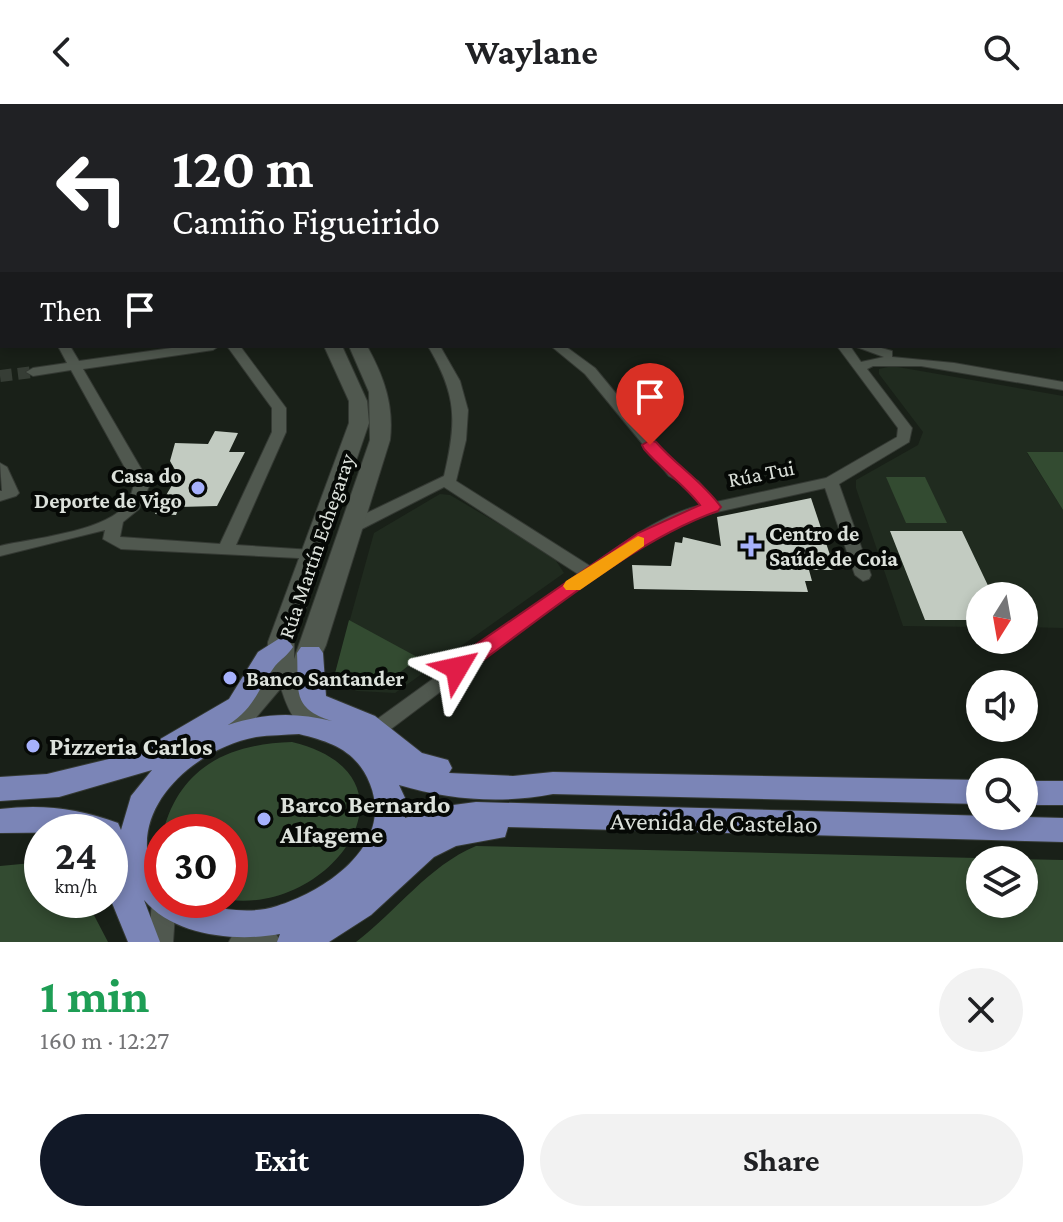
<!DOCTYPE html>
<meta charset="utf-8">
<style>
:root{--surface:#fff;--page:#f2f2f2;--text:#202124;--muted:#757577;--accent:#111827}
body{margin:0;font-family:"Crimson Pro",serif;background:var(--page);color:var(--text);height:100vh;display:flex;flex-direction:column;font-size:30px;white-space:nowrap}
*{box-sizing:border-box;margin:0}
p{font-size:26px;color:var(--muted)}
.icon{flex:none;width:44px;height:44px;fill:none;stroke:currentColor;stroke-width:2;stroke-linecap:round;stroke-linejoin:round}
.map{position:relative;height:838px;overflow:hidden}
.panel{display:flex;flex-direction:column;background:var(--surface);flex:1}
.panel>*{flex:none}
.guide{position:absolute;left:0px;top:0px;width:1064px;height:244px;box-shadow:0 4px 12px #0003;background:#202124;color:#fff;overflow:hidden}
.needle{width:52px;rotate:191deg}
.buttons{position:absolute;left:966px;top:478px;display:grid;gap:16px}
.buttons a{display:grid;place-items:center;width:72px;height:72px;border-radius:50%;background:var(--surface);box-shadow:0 4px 12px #0003;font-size:40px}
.speed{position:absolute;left:24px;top:710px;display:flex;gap:16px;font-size:40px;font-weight:700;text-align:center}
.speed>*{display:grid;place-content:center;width:104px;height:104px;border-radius:50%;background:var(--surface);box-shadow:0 4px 12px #0003;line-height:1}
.speed small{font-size:20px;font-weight:400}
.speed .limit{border:12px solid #d22;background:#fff;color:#111}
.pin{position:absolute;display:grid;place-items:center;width:68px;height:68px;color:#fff;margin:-82px -34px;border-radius:50% 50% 50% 0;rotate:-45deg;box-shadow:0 0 8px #0007}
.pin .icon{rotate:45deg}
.me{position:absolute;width:88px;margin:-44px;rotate:54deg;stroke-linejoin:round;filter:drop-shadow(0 0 6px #0008)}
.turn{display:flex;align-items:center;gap:28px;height:168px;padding:0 40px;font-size:36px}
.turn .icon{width:104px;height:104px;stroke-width:2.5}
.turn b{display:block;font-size:56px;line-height:68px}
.then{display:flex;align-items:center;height:76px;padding:0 40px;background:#0003;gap:16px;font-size:30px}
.round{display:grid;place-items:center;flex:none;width:84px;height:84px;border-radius:42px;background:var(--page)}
.headline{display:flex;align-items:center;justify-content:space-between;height:136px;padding:0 40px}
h1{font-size:48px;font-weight:700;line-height:60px;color:#1e9e55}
.button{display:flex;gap:16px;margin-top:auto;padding:16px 40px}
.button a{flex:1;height:92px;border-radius:48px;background:var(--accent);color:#fff;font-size:32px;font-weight:700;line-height:92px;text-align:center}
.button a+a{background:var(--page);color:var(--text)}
header{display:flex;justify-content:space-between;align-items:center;height:104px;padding:0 40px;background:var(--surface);font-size:36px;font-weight:700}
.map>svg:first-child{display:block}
.built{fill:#202b1f}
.green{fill:#334b31;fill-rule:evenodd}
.building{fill:#c2cbc1}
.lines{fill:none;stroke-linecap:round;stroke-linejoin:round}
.minor-tunnel{stroke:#363d35;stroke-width:12;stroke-dasharray:12 6;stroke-linecap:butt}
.minor-casing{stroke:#343933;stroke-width:2}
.secondary-casing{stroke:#343933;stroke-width:2}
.primary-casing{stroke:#343933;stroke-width:2}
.minor{fill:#50584f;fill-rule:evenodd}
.secondary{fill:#50584f;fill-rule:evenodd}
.primary{fill:#7b85b7;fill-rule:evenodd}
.route{fill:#e11d48;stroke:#92132f;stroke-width:2}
.slow{fill:#f59e0b}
.poi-dot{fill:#a6b1fc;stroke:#060906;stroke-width:3}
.labels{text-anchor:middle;stroke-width:8;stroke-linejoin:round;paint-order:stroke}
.street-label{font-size:22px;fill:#dce1db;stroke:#060906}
.poi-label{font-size:22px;font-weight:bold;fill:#dce1db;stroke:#060906;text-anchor:start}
.near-poi-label{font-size:26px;font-weight:bold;fill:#dce1db;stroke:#060906;text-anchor:start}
.near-street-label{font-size:26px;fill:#dce1db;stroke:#060906}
</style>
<header><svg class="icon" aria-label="back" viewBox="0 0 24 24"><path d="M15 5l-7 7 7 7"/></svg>Waylane<svg class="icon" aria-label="search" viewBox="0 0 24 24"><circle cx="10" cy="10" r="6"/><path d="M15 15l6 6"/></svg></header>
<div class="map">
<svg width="1063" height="838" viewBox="0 0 1063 838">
<rect width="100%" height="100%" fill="#192018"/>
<!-- built -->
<g class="built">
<polygon points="892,262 1063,292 1063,348 1027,349 1063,406 1063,524 1024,523 1024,492 980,492 980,523 903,522 856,384 856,376 918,341 923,328 879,270 879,265"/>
<polygon points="440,390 450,391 553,452 564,469 395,589 357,587 333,577 374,429"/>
</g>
<!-- green -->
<g class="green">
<polygon points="1027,348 1063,348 1063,406"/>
<polygon points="886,373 925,373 947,419 906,419"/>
<path d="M349 516 419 554C384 579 376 594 333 577Z"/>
<path d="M292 638C428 671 335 808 230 796V728H163C180 663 228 640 292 638Z"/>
<path d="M476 742 1063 756V838H356C397 807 428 762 476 742ZM980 756H1024V800H980Z"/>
<polygon points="32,759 42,760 42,796 86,796 108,838 0,838 0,762"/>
</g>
<!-- building -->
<g class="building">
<polygon points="215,327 238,329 229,348 245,348 217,402 179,403 176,411 155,410 178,371 170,357 175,339 208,340"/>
<polygon points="811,394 835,466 809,466 812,477 805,477 808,488 634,485 632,461 671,462 675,438 682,439 683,433 721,442 717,413"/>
<polygon points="890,427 962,427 993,492 980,492 980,516 925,516"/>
</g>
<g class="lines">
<!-- minor-tunnel -->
<polyline class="minor-tunnel" points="0,272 33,268"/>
<!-- minor casing -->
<g class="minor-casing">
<g id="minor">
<rect x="392" y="0" width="8" height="2"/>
<polygon points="832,0 841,0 842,2 833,2"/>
<rect x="0" y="54" width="2" height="6"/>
<rect x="1062" y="78" width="1" height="6"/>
<rect x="1062" y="93" width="1" height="7"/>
<rect x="0" y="132" width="2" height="10"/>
<rect x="0" y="184" width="2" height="8"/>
<path d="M58 242H70L79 257 186 242H219L213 246 83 265 150 380 139 405 123 418 120 433 220 440 272 328V304L227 242H240L286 304V328L236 441 312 446 318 447 320 451 318 455 121 445 103 435 105 426 0 452V442C34 434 101 428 124 403 130 397 132 388 134 380L71 266 33 272 26 268 33 264 67 259Z"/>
<path d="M428 242H440L460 277 468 306 466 336 456 377 590 462C624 439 661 410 702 401L688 383 669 372 585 270 551 242H565L595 264 679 366 698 377 716 398 826 374 897 333 898 324 837 242H850L861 258 884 253 854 242H874L892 247V253L954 259 1063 278V286L921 262H873L867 265 912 324 909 338 839 380 871 471 869 475 863 477 855 471 825 384 699 412 650 437 554 502 383 631 376 634 369 631 366 626 369 621 578 470 444 383 358 427H346L344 423 346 419 444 372C457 317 457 291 428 242Z"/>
<polygon points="0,359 7,363 19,389 16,392 0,397 0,387 2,387"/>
<polygon points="162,787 162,796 176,796 173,838 149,838 152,796 156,789"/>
<path d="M249 811C262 816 275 826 281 838H229L241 814Z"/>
</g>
</g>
<!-- secondary casing -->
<g class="secondary-casing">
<g id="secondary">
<rect x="204" y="0" width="12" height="2"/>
<polygon points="567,0 587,0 565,2"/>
<rect x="0" y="113" width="2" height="8"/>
<path d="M324 242H342L367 297 369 319 294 538V555L370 336 369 288 349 242H367C384 273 394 301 390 336L326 541 307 583 314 603 332 616 336 623 332 630C302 640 288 607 281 584L237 636 227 639 217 636 213 629C232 594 268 581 268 538L349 319V297Z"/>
</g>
</g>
<!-- primary casing -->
<g class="primary-casing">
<g id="primary">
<path d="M280 534 289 537 293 543C288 551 281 555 275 562 257 586 255 604 228 621 264 609 295 608 332 617 291 604 299 587 297 549L301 543H319L323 549 326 592 375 612 422 649 448 656 452 664 449 669 513 672 553 668 980 676V700L553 690C502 700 449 696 399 681L406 696 405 714 438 703 476 698 1063 714V738L508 723 505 733 456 742 434 753 371 811 329 838H277L280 830C236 838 174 832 144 796L160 838H128L110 794V748L118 751 119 735 110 739V728L0 729V705C42 700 78 704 118 719L121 726 131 692 152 666 59 693 0 697V673L47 670 138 648 229 595 258 548ZM299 630C332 638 357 647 370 680 394 740 328 786 277 802 236 815 202 796 162 796 162 789 164 778 162 771 158 761 148 756 147 744 144 688 206 642 256 633 270 631 285 631 299 630Z"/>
<rect x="1024" y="677" width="39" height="24"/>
</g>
</g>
<!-- minor -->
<use href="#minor" class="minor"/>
<!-- secondary -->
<use href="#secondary" class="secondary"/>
<!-- primary -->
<use href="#primary" class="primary"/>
</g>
<!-- route -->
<path class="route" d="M650 336 656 338C677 362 702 377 721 403L718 407C632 437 540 516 464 570H449L446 564 449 559 638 429 700 401C684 380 662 366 644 345L642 341Z"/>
<!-- slow -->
<polygon class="slow" points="638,432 644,434 644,442 580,486 566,486 563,482 566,477"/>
<!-- markers -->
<g class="poi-dot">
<circle cx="198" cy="384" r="8"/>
<path d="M747 430h8v8h8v8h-8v8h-8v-8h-8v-8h8z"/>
<circle cx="230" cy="574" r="8"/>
<circle cx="33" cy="642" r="8"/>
<circle cx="264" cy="715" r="8"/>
</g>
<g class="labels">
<!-- street labels -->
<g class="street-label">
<text transform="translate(761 369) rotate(-11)" y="8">Rúa Tui</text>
<text transform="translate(316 442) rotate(-71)" y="8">Rúa Martín Echegaray</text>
</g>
<!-- poi labels -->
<g class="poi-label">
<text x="182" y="379" text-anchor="end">Casa do<tspan x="182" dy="25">Deporte de Vigo</tspan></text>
<text x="769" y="437">Centro de<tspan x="769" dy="25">Saúde de Coia</tspan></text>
<text x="246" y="582">Banco Santander</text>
</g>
<!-- near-poi labels -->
<g class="near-poi-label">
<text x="49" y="651">Pizzeria Carlos</text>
<text x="280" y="709">Barco Bernardo<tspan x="280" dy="30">Alfageme</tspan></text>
</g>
<!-- near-street labels -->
<g class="near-street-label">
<text transform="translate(714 718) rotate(1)" y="9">Avenida de Castelao</text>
</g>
</g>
</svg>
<div class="buttons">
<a><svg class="needle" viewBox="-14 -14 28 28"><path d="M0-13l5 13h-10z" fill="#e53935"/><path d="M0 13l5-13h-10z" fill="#757577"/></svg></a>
<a><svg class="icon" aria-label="sound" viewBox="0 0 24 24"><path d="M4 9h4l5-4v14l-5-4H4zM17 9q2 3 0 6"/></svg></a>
<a><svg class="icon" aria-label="search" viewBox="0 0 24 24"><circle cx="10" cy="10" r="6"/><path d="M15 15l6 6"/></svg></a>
<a><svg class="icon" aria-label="layers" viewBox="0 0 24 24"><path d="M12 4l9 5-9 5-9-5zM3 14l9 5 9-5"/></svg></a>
</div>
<div class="speed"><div>24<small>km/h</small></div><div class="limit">30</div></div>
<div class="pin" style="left:650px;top:341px;background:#d93025"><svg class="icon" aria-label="arrive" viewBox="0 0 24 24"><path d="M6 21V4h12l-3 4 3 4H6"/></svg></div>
<svg class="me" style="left:457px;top:564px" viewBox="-20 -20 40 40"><path d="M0-17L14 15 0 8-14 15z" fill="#e11d48" stroke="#fff" stroke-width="4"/></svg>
<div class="guide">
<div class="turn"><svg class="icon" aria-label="left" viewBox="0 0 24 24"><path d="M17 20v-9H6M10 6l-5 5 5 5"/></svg><div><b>120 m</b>Camiño Figueirido</div></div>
<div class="then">Then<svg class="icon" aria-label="arrive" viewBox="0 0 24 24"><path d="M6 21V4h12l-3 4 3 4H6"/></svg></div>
</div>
</div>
<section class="panel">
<div class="headline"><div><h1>1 min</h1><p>160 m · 12:27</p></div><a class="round"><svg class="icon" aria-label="close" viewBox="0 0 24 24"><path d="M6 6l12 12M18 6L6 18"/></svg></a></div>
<div class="button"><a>Exit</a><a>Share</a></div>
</section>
